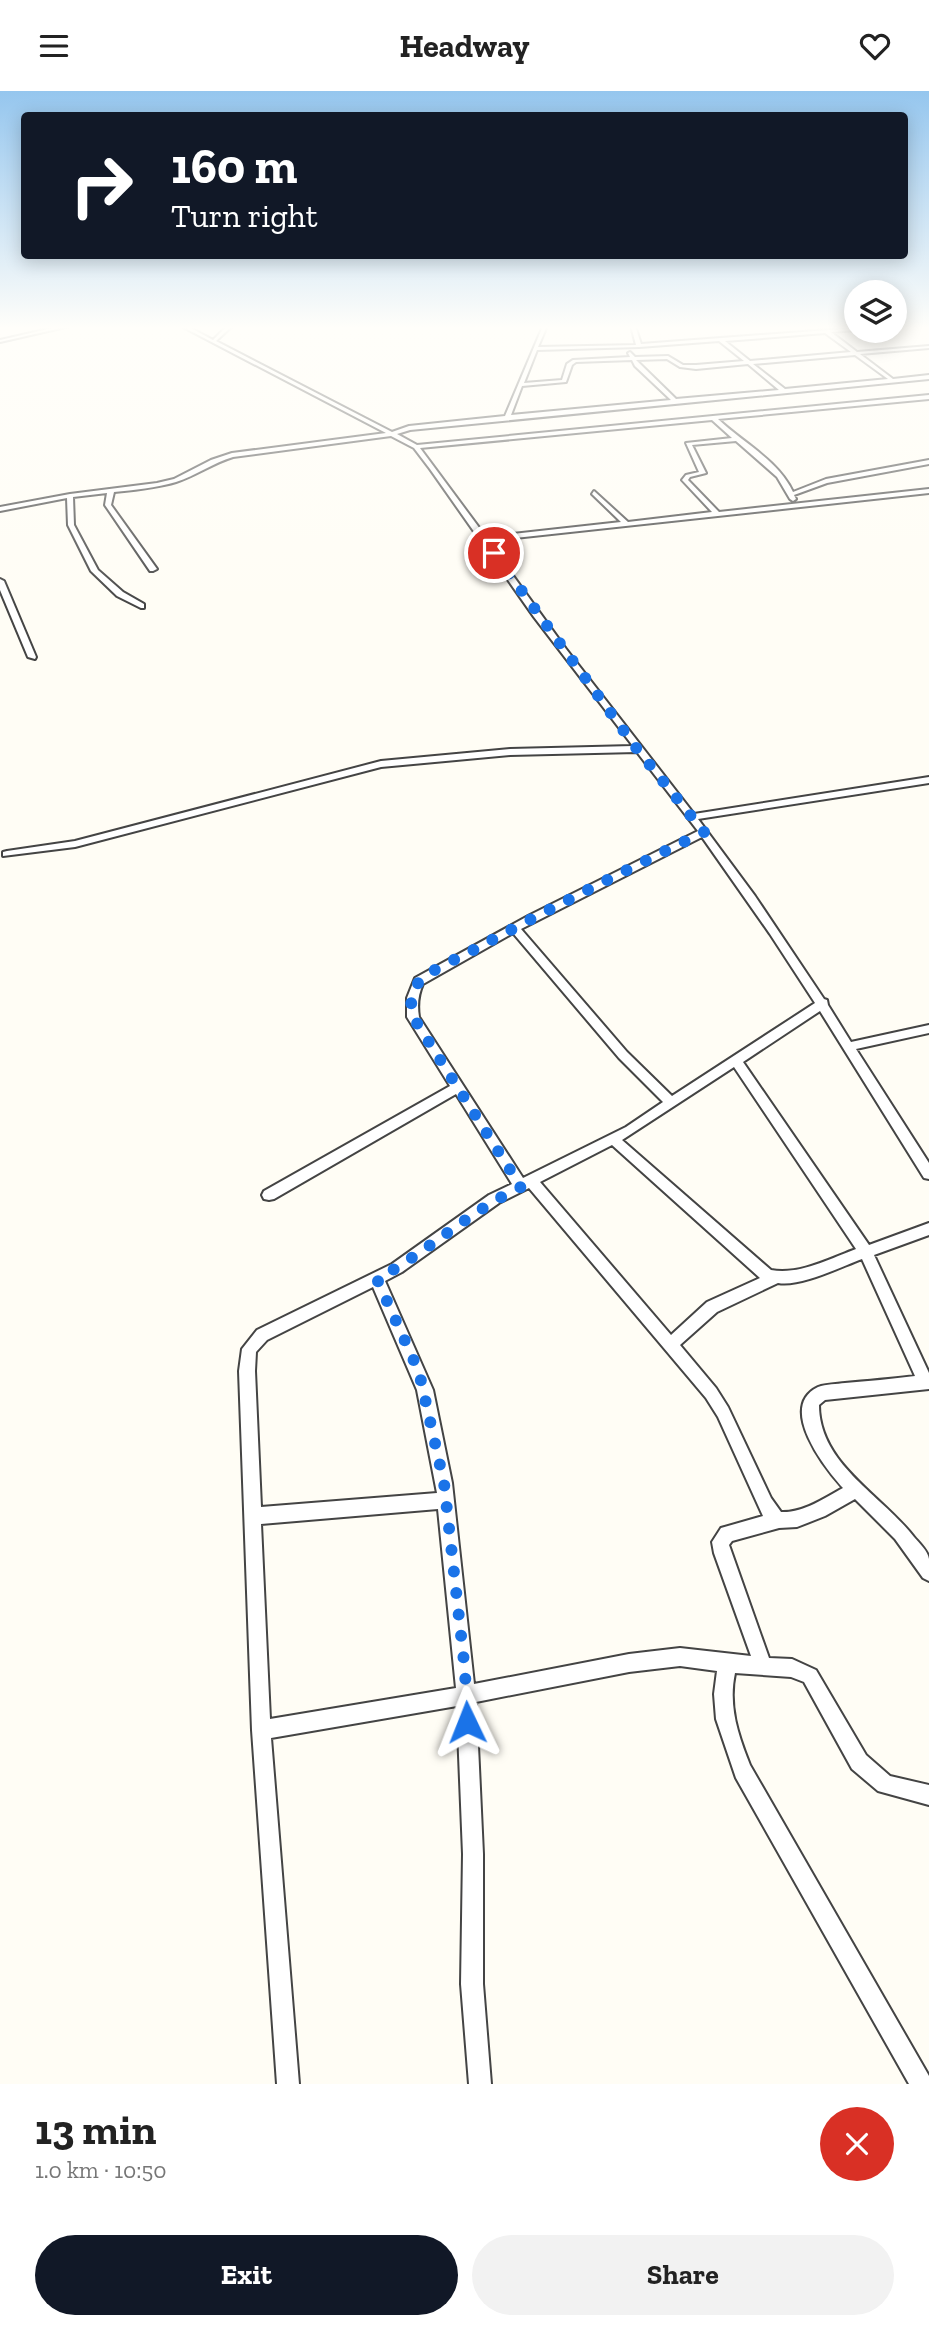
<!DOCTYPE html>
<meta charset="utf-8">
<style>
:root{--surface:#fff;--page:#f2f2f2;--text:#222;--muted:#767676;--accent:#111827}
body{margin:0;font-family:"Zilla Slab",serif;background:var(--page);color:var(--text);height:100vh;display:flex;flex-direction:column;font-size:26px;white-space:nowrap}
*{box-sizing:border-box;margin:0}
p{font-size:23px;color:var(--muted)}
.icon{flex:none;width:38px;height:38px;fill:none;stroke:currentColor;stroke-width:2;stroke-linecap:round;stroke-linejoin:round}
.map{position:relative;height:1993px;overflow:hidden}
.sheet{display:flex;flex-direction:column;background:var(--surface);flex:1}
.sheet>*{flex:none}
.banner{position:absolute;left:21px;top:21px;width:887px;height:147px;border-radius:7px;box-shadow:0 4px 18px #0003;background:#111827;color:#fff;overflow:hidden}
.buttons{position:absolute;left:844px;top:189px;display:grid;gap:14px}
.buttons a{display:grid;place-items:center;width:63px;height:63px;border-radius:50%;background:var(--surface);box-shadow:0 4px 18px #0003;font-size:35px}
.pin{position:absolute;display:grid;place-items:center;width:60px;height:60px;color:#fff;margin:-30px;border:4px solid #fff;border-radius:50%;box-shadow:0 2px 7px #0007}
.me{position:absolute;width:77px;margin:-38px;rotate:358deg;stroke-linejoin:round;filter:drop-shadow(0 0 5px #0008)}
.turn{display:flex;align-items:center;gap:24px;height:147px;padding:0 35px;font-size:32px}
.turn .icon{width:91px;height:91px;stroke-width:2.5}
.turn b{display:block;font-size:49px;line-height:60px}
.round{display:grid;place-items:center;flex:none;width:74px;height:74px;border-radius:37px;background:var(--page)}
.headline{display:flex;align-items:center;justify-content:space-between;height:119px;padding:0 35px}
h1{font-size:42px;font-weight:800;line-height:52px}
.button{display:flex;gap:14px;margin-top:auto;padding:14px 35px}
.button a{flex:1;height:80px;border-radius:42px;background:var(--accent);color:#fff;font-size:28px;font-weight:800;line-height:80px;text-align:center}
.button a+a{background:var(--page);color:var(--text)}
header{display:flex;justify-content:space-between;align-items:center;height:91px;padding:0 35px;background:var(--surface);font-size:32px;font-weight:800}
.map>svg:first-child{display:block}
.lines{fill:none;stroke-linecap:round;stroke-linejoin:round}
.street-casing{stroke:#444;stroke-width:4}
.street{fill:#fff;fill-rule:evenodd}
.route{stroke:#1a73e8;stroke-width:12;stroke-dasharray:0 21.6}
</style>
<header><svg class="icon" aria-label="menu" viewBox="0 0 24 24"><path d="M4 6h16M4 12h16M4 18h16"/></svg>Headway<svg class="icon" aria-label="heart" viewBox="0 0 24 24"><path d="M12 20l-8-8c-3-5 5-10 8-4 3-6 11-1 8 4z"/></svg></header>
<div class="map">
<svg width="929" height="1993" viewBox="0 0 929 1993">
<rect width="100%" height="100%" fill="#fffdf5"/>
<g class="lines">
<!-- street casing -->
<g class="street-casing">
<g id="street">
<polygon points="61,235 70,235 0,251 0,249"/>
<path d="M181 235H187L213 249 227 235H232L216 250 392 341 409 335 505 325 543 235H547L538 256 636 254 631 235H635L641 253 856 237V239L831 241 857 261 929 255V257L860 263 893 288 929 284V288L410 339 397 343 417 354 929 304V308L718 328C742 351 778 369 793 401L826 388 929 369V373L827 392 794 404 796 408 793 410 790 408 777 386 736 350 692 354 706 382 690 386 688 389 719 421 929 398V402L488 450 566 558 694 723 929 686V692L698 728 755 805 824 908 827 909 828 914 851 951 929 934V942L856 958 929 1072V1088L924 1087 820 920 743 971 869 1154 929 1132V1144L874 1164 929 1282V1298L825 1309 819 1314C819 1373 882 1404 914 1446 919 1452 928 1460 929 1468 929 1475 929 1483 929 1490L923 1487 895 1448 855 1408 825 1425 797 1436 779 1437 732 1450 729 1454 769 1567 792 1568 816 1579 866 1664 890 1685 929 1694V1714L878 1700 852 1678 804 1591 791 1586 735 1582C728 1615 738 1644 750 1674L929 1985V1993H909L736 1687 716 1628 714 1603 717 1580 680 1575 629 1581 476 1611 483 1763V1893L491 1993H469L461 1893 463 1763 457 1615 271 1647 299 1993H277L252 1639 239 1280 242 1258 257 1239 392 1173 489 1104 512 1093 456 1003 274 1108 269 1109 264 1108 262 1104 264 1100 450 995 407 926V907L415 887 528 825 698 740 637 661 510 664 381 676 75 756 3 765V761L7 760 75 750 381 670 510 658 633 655 534 526 430 378 414 357 391 345 233 366C213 372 195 385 176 391 156 397 134 399 114 401L111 414 157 478 153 480H150L105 414 107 402 73 406 74 434 98 479 123 501 144 513V517H141L117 505 91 480 68 434 67 407 0 420V416L70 403 157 392 174 388 211 369 232 362 386 342ZM825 242 851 261 750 270 725 250ZM719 250 744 270 696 274H683L668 265 635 266 630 261 628 262 630 266 573 269 567 273 562 289 524 292 537 259 639 256ZM855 264 888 288 785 298 753 273ZM667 268 680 276 696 278 748 273 779 299 676 308 636 269ZM632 269 635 275 671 309 511 324 522 295 566 291 572 274 576 271ZM712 329 732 347 686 352 699 381 686 384 682 389 712 421 628 431 594 400 592 403 621 431 486 446 420 357ZM702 746 770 843 815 912 672 1005 627 961 521 838ZM513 842 619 967 663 1011 626 1036 523 1087 419 926C417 913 418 904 423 893ZM734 976 856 1158C829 1168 800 1184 771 1179L622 1049ZM612 1054 760 1187 707 1211 671 1244 540 1091ZM529 1097 706 1307 718 1326 763 1425 721 1437 712 1451 714 1462 751 1565 680 1557 629 1563 474 1593 452 1392 433 1299 385 1190 402 1181 499 1112ZM862 1168 915 1285C892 1288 868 1290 845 1292 837 1293 826 1293 818 1296 777 1316 825 1377 843 1397 825 1407 803 1422 781 1421L771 1407 728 1316 716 1297 680 1254 717 1221 778 1192C801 1196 840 1176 862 1168ZM373 1196 417 1299 437 1402 261 1416 255 1280 256 1261 267 1249ZM438 1418 456 1597 270 1628 261 1433Z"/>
<polygon points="0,488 4,490 36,566 35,568 28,566 0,499"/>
</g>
</g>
<!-- street -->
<use href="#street" class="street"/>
</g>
<!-- sky -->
<linearGradient id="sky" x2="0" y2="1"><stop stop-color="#95c6ee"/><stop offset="0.46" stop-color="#fffefa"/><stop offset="1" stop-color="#fffefa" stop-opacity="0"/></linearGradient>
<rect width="929" height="514" fill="url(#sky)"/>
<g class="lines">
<!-- route -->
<path class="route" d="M467 1631 465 1580 444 1392 419 1281 377 1188C428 1161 469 1120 521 1096L413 926C410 914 410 901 419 891 430 878 464 865 479 856 553 816 628 778 704 741L637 658 494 462"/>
</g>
</svg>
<div class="buttons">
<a><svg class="icon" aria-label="layers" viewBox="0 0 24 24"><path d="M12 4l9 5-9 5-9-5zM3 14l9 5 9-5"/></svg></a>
</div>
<div class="pin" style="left:494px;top:462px;background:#d93025"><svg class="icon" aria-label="arrive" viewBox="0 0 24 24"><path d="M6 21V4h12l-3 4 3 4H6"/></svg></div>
<svg class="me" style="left:467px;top:1631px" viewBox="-20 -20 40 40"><path d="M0-17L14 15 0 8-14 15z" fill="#1a73e8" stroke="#fff" stroke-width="4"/></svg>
<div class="banner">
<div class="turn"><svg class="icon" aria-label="right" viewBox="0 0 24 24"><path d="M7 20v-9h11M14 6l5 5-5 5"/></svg><div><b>160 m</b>Turn right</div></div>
</div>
</div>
<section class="sheet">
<div class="headline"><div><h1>13 min</h1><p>1.0 km · 10:50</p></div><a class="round" style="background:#d93025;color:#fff"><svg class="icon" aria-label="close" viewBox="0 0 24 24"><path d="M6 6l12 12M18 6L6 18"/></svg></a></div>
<div class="button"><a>Exit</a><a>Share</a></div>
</section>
